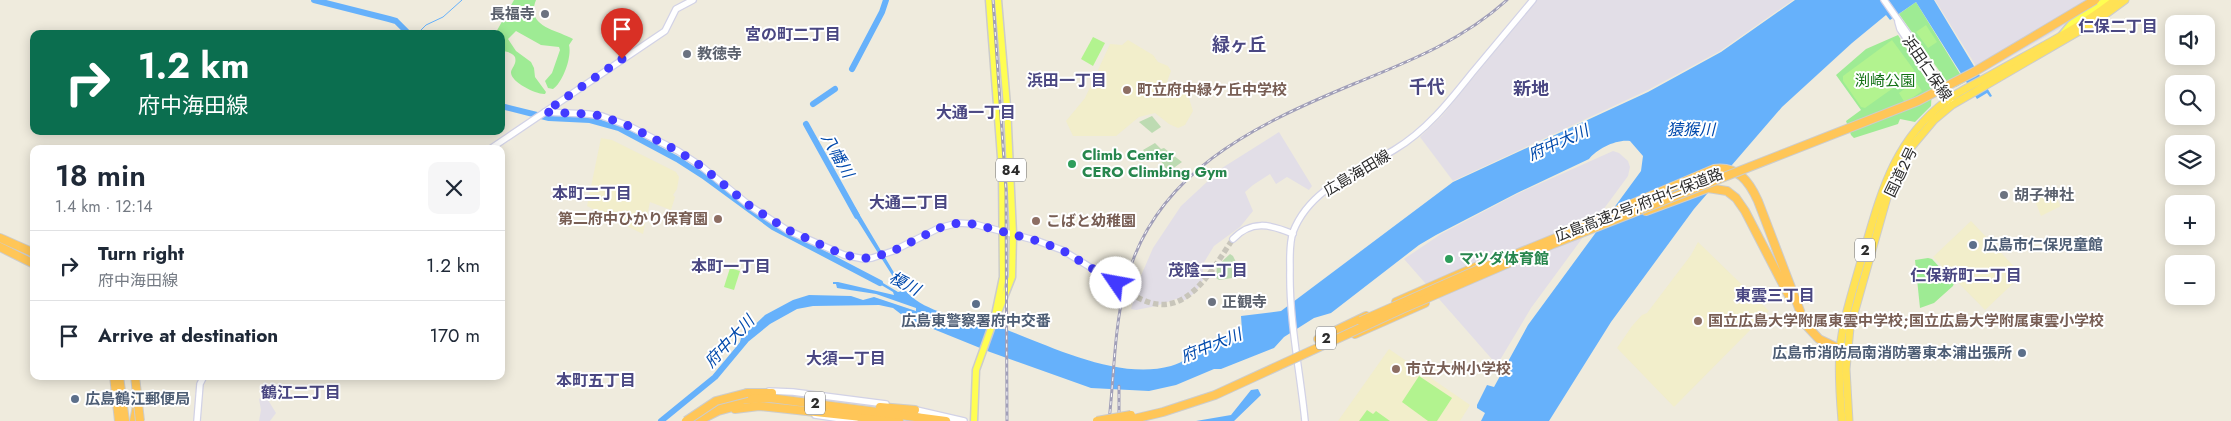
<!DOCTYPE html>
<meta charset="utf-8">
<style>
:root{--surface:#fff;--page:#f6f6f7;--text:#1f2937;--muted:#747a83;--line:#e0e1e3}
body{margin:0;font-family:Jost,"Noto Sans JP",sans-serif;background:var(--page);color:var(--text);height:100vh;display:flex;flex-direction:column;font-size:19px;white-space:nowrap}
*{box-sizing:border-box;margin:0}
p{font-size:16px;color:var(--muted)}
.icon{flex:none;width:28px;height:28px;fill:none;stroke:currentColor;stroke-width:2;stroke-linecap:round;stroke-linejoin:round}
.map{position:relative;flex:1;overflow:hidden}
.panel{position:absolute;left:30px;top:145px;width:475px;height:235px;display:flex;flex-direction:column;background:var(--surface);border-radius:10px;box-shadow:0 2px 12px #0003}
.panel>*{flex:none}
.guide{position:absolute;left:30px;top:30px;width:475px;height:105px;border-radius:10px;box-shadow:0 2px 12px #0003;background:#0b6e4f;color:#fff;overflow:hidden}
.fabs{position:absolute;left:2165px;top:15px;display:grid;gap:10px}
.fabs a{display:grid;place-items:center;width:50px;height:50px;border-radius:10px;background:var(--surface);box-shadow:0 2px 12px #0003;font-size:25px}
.pin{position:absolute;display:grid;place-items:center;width:42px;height:42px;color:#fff;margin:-51px -21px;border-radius:50% 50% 50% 0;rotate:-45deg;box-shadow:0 0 5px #0007}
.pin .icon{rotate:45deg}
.me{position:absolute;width:55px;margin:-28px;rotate:303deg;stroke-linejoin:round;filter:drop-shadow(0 0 4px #0008)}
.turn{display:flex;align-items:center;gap:18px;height:105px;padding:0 25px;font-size:22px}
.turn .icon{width:65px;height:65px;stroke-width:2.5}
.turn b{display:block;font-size:35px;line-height:42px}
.round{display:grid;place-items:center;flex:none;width:52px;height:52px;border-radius:10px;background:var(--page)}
.summary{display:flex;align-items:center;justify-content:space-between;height:85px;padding:0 25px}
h1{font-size:30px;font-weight:600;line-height:38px}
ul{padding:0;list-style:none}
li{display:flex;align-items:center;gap:15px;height:70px;padding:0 25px;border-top:1px solid var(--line)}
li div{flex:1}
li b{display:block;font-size:19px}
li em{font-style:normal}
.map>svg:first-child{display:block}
.industrial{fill:#e2dee7}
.education{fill:#f2eecb}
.green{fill:#9eeb94}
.cemetery{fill:#bddbb2}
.pitch{fill:#b2f38f}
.water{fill:#66b1fb}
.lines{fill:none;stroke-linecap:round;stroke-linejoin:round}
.stream{stroke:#66b1fb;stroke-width:1}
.river{stroke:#66b1fb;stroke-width:6}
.secondary-tunnel{stroke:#c8c5ba;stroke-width:5.5;stroke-dasharray:5.5 3;stroke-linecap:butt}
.secondary-casing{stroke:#d2d2e6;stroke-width:8}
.primary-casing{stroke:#ccc;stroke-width:9}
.trunk-casing{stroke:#ccc;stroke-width:9}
.motorway-casing{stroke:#ccc;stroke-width:10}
.secondary{stroke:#fff;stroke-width:5.5}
.primary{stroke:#fffe52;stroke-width:6}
.trunk{stroke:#ffe255;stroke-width:7}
.motorway{stroke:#ffc658;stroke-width:8}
.rail-casing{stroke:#a19fb8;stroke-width:3}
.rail{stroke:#fff;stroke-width:1;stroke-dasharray:4;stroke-linecap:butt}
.motorway-bridge-casing{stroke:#ccc;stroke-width:10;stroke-linecap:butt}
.motorway-bridge{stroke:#ffc658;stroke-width:8}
.route{stroke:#423aff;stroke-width:9;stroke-dasharray:0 16.2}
.worship-dot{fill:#6b7280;stroke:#fff;stroke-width:2}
.education-dot{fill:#8d6e63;stroke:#fff;stroke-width:2}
.leisure-dot{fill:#2e9e5b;stroke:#fff;stroke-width:2}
.service-dot{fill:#5c6f8a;stroke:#fff;stroke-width:2}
.labels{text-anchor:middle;stroke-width:4;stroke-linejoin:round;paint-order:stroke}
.shield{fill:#fff;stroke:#6b6b6b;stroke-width:1}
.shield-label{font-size:14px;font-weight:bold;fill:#2c2c2c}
.worship-label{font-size:15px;font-weight:bold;fill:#5b616d;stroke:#fff;text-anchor:start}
.street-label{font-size:15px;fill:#2c2c2c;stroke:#fff}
.park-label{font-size:15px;fill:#137215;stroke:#fff}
.education-label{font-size:15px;font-weight:bold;fill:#785e54;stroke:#fff;text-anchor:start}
.leisure-label{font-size:15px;font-weight:bold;fill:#27864d;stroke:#fff;text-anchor:start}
.service-label{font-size:15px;font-weight:bold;fill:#4e5e75;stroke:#fff;text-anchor:start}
.neighbourhood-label{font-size:16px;font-weight:bold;fill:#4a4782;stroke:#fff}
.water-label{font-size:16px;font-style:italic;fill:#0049ac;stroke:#fff}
.quarter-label{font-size:18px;font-weight:bold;fill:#4a4782;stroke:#fff}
</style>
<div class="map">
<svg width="2231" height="421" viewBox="0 0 2231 421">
<rect width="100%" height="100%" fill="#efebdd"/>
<!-- industrial -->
<g class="industrial">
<polygon points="1537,0 1793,0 1720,51 1648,90 1453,181 1420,137 1442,116"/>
<polygon points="1935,0 2099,0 2059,29 1981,74"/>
<polygon points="1279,132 1312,186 1309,190 1287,177 1276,184 1270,174 1253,185 1245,192 1253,211 1240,227 1214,246 1203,264 1203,280 1196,292 1185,300 1176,299 1156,306 1136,310 1131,309 1140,278 1153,248 1181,206 1222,168"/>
<polygon points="1613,151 1619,153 1628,161 1630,167 1628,176 1531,308 1497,365 1404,259 1441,234 1517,194"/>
<polygon points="265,395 276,413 270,421 259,421 261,410 259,399"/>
</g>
<!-- education -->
<g class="education">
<polygon points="1128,40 1153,55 1158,62 1168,66 1171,71 1165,87 1166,92 1171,98 1187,92 1193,111 1185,125 1178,128 1169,124 1155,113 1139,117 1116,136 1073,136 1066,121 1085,98 1110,44 1122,45"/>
<polygon points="601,138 612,140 676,172 679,177 677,189 673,195 675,197 671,210 650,202 643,234 587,206"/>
<polygon points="2050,189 2061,206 2041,216 2034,198"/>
<polygon points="1971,221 2022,275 1985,310 1933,257"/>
<polygon points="1698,242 1769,311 1674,407 1617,348 1632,326 1642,315 1647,313 1691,255"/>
<polygon points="1389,349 1470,405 1460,421 1338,421"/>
</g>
<!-- green -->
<g class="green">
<path d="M514 0H536C525 27 557 30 573 39L569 45C572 57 563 82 553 89L548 88 545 81 552 73 560 50 559 47 541 45 516 31 508 39 516 51 531 62 534 68 535 77 546 92 545 94C537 95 510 82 511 72 512 67 517 64 515 57 512 52 506 52 501 50V34H495Z"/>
<polygon points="1916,2 1965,82 1956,87 1950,86 1899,14"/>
<polygon points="1898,35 1932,89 1931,106 1915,122 1900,119 1898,124 1854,138 1851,135 1846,121 1861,110 1836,75 1866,49"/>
<polygon points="1928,258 1932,259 1954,283 1953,286 1934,303 1920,308 1915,260"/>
</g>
<!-- cemetery -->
<g class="cemetery">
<polygon points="1152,116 1161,127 1152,133 1139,122"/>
<polygon points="1155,143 1161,149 1164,148 1182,162 1168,172 1156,153 1148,157 1143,150"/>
<polygon points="1230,254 1233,256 1236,262 1232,268 1232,278 1219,280 1216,278 1217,266"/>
</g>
<!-- pitch -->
<g class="pitch">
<polygon points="1926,25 1937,42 1928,48 1916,32"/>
<polygon points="1093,37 1105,43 1093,66 1081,59"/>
<polygon points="1892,40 1914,70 1913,74 1865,108 1861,107 1843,81 1843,76"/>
<polygon points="1915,81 1922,91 1905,103 1899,93"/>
<polygon points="730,268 740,271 734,290 724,287"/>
<polygon points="1419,376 1452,398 1437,421 1428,421 1402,402"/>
<polygon points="1367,410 1373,414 1376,411 1390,421 1359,421"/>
</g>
<!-- water -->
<g class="water">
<path d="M1795 0H1934L1992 96 1990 97 1987 93 1977 99 1916 2 1890 20 1886 15 1852 43 1782 107 1694 209 1611 322 1549 421H1481L1485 413 1477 408V405L1487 385 1494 387 1528 325 1641 171 1643 156 1630 141C1616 139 1597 149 1589 159L1517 193 1436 235 1419 245 1331 313 1314 318 1284 337 1274 348 1221 369H1214L1176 385 1149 391 1091 388 990 352 906 318 893 308 879 305 813 306 797 309 770 324 738 350 741 338 765 315 793 300 809 295 851 296 863 300 874 297 916 311V308L876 294 837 288 836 284H833V282H838L894 295 893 292 873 280V277L898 292 902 291 851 210 855 207 902 286C917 309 948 313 971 323L975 322 997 329 999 327C1049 345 1117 381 1171 366 1183 363 1193 354 1204 348 1217 342 1230 336 1242 331L1241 316 1281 311 1453 182 1648 92 1721 52Z"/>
<polygon points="1258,389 1261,395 1234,421 1196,421 1231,415 1251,390"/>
</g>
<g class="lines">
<!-- stream -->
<polyline class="stream" points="417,34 426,25 443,17 462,0"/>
<!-- river -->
<g class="river">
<polyline points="314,0 389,19 396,21 409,34"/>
<polyline points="852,69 882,12 886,0"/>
<polyline points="813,104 835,89"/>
<polyline points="501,106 549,118 590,120 619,128 677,159 705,177 773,227 880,283"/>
<polyline points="806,124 857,216"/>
<polyline points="661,421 715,377 745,341"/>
</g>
<!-- secondary-tunnel -->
<path class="secondary-tunnel" d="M1116 283C1125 289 1133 296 1143 300 1187 320 1212 269 1233 239"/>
<!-- secondary casing -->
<g class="secondary-casing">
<g id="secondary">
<polyline points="1884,0 1908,34 1951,101"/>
<polyline points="1898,22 1900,29 1949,102"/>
<polyline points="545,112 588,114 602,116 629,126 678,151 701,166 750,206 787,230 844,255 864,259 872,258 893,251 939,228 958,223 974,224 1038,241 1062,250 1116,283"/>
<polyline points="490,149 665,31 676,9 693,0"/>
<path d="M1233 239C1251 220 1270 224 1293 234"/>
<polyline points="769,391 793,392 886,404"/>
<polyline points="912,409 964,421"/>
<polyline points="815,415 855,421"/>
<polyline points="197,421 200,384 204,376"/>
<path d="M1305 421C1300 370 1289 321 1290 270 1290 258 1289 244 1293 232 1310 188 1357 172 1394 150 1426 131 1449 102 1472 73 1492 49 1513 24 1533 0"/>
</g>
</g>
<!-- primary casing -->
<g class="primary-casing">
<g id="primary">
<polyline points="998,0 1007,106 1013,234 1012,277 999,310"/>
<polyline points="2061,36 2071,24 2106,0"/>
<polyline points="974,421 976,370 994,320 1003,277 1002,170 989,0"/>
</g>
</g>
<!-- trunk casing -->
<g class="trunk-casing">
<g id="trunk">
<path d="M1842 421C1840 397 1838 373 1840 349 1843 319 1853 290 1861 261 1880 198 1891 143 1946 101 1959 91 1975 84 1989 76 2031 52 2077 30 2115 0"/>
<polyline points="1849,421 1846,369 1850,328 1888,194 1908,151 1934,120 1952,105 2095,22 2125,0"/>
</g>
</g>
<!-- motorway casing -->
<g class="motorway-casing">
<g id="motorway">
<path d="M1620 209 1714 169C1738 166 1749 181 1758 201L1805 324 1819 339 1840 349"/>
<polyline points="1646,211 1708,188 1727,191 1736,198 1745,211 1789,296"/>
<polyline points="0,238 34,253"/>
<polyline points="0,247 34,264"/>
<polyline points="1396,302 1489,261"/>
<polyline points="1355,334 1425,303"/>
<polyline points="1318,339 1366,316"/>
<polyline points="114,376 119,421"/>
<polyline points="119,376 125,421"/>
<polyline points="747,393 772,393"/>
<polyline points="880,407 915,410"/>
<polyline points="735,409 759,406 899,421"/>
<polyline points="707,410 736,400 770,398 946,421"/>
<polyline points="134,421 137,406"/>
<polyline points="698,421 718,411 740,405"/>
</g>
</g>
<!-- secondary -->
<use href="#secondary" class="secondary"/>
<!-- primary -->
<use href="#primary" class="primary"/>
<!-- trunk -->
<use href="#trunk" class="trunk"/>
<!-- motorway -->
<use href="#motorway" class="motorway"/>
<!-- rail casing -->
<g class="rail-casing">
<g id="rail">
<polyline points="993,0 1006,190 1007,421"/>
<polyline points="1119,386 1119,421"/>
<path d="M1109 421C1114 378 1114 332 1124 290 1150 173 1255 125 1356 83 1410 61 1463 40 1507 0"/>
</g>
</g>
<!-- rail -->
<use href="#rail" class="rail"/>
<!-- motorway-bridge casing -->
<g class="motorway-bridge-casing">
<g id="motorway-bridge">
<polyline points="1361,321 1477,270 1629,208"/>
<polyline points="135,376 140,421"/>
<polyline points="686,421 716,401 747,393"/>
<polyline points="1097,421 1131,415"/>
<polyline points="1125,421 1163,412 1215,395 1402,309 1553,244 1918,101 1974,72 2095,0"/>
</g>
</g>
<!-- motorway-bridge -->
<use href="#motorway-bridge" class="motorway-bridge"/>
</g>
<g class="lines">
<!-- route -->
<polyline class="route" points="622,59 545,112 588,114 602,116 629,126 678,151 701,166 750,206 788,230 844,255 864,258 872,258 893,251 939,228 958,223 974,224 1038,241 1062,250 1116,283"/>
</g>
<!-- markers -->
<g class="worship-dot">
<circle cx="545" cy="14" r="5"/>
<circle cx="687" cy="54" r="5"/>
<circle cx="2004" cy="195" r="5"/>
<circle cx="1212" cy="302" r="5"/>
</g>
<g class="education-dot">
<circle cx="1127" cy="90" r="5"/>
<circle cx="718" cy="219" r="5"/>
<circle cx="1036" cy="221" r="5"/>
<circle cx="1698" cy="321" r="5"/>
<circle cx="1396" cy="369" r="5"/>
</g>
<g class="leisure-dot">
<circle cx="1072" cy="164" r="5"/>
<circle cx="1449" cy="259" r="5"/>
</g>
<g class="service-dot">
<circle cx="1973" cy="245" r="5"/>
<circle cx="976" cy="304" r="5"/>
<circle cx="2022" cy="353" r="5"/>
<circle cx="75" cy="399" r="5"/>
</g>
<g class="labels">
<!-- shield labels -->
<g class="shield">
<rect x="996" y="158.5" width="30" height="23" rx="4"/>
<rect x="1855" y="238.5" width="20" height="23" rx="4"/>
<rect x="1316" y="326.5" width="20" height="23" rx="4"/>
<rect x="805" y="391.5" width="20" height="23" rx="4"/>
</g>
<g class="shield-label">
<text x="1011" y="175">84</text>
<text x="1865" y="255">2</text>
<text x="1326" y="343">2</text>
<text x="815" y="408">2</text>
</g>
<!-- worship labels -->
<g class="worship-label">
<text x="535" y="19" text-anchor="end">長福寺</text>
<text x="697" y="59">教徳寺</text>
<text x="2014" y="200">胡子神社</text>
<text x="1222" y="307">正観寺</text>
</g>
<!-- street labels -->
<g class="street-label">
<text transform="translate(1927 68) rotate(56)" y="5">浜田仁保線</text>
<text transform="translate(1901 172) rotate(-64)" y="5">国道2号</text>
<text transform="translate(1357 173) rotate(-31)" y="5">広島海田線</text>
<text transform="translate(1639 205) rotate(-21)" y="5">広島高速2号;府中仁保道路</text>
</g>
<!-- park labels -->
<g class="park-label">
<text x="1885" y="86">渕崎公園</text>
</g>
<!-- education labels -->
<g class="education-label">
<text x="1137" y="95">町立府中緑ケ丘中学校</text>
<text x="708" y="224" text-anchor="end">第二府中ひかり保育園</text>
<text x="1046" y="226">こばと幼稚園</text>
<text x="1708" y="326">国立広島大学附属東雲中学校;国立広島大学附属東雲小学校</text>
<text x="1406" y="374">市立大州小学校</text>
</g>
<!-- leisure labels -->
<g class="leisure-label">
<text x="1082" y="160">Climb Center<tspan x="1082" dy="17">CERO Climbing Gym</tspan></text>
<text x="1459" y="264">マツダ体育館</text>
</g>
<!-- service labels -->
<g class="service-label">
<text x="1983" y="250">広島市仁保児童館</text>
<text x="976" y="326" text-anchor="middle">広島東警察署府中交番</text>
<text x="2012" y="358" text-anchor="end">広島市消防局南消防署東本浦出張所</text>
<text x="85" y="404">広島鶴江郵便局</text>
</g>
<!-- neighbourhood labels -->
<g class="neighbourhood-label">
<text x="2118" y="32">仁保二丁目</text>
<text x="793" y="40">宮の町二丁目</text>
<text x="1067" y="86">浜田一丁目</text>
<text x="976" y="118">大通一丁目</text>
<text x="592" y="199">本町二丁目</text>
<text x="909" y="208">大通二丁目</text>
<text x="731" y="272">本町一丁目</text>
<text x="1208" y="276">茂陰二丁目</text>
<text x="1966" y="281">仁保新町二丁目</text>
<text x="1775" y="301">東雲三丁目</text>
<text x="846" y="364">大須一丁目</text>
<text x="596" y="386">本町五丁目</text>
<text x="301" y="398">鶴江二丁目</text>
</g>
<!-- water labels -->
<g class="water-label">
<text x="1691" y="135">猿猴川</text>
<text transform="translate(1558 142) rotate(-24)" y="6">府中大川</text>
<text transform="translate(838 155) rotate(61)" y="6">八幡川</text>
<text transform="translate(905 283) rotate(28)" y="6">榎川</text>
<text transform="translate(729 341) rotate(-47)" y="6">府中大川</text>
<text transform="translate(1211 345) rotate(-22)" y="6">府中大川</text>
</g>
<!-- quarter labels -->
<g class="quarter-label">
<text x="1239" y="51">緑ヶ丘</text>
<text x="1427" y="93">千代</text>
<text x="1531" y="95">新地</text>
</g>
</g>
</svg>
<div class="fabs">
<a><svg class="icon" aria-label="sound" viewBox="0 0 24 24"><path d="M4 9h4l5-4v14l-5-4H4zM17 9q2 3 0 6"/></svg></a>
<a><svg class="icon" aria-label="search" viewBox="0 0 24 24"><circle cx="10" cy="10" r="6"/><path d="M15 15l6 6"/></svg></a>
<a><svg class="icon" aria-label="layers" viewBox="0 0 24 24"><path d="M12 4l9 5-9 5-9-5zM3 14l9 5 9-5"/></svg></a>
<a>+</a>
<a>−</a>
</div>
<div class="pin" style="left:622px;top:59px;background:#d93025"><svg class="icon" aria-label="arrive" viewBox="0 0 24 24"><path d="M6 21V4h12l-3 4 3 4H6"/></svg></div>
<svg class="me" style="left:1116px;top:283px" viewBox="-20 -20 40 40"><circle r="19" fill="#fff"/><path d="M0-13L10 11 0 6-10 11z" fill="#423aff"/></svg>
<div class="guide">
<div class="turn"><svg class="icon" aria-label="right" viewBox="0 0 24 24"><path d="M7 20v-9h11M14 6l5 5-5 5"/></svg><div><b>1.2 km</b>府中海田線</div></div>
</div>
<section class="panel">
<div class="summary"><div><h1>18 min</h1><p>1.4 km · 12:14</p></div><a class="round"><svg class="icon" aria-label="close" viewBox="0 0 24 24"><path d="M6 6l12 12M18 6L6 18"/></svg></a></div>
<ul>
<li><svg class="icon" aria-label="right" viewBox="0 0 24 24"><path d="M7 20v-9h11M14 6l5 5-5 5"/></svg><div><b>Turn right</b><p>府中海田線</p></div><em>1.2 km</em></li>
<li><svg class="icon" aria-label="arrive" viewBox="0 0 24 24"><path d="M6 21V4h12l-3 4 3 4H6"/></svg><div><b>Arrive at destination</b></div><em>170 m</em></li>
</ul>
</section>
</div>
